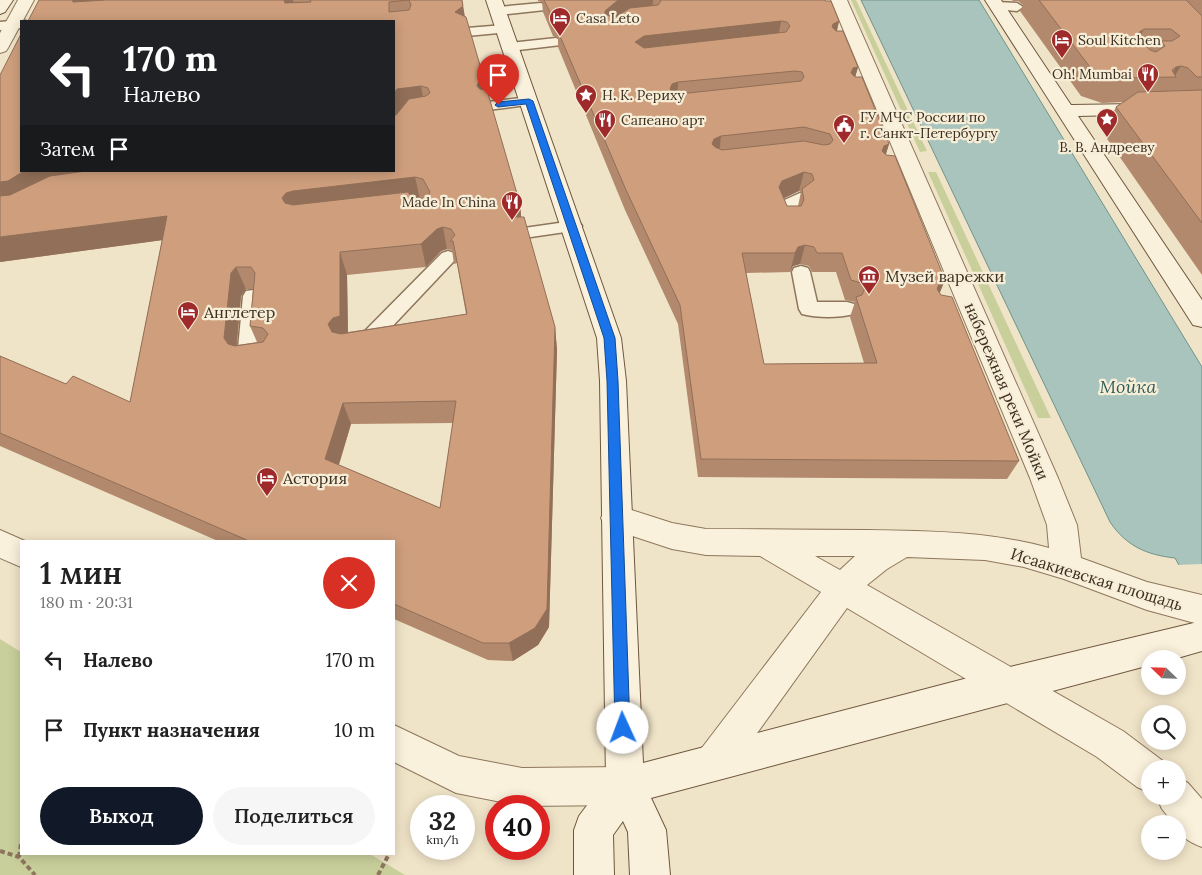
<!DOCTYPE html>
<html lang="ru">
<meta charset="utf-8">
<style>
:root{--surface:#fff;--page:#f6f6f6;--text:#222;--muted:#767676;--accent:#111827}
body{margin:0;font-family:Lora,serif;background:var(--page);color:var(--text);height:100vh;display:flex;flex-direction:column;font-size:19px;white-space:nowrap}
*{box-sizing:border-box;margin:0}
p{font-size:16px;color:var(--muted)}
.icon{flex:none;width:28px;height:28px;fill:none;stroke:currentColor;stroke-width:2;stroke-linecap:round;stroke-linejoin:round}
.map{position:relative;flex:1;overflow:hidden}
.details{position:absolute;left:20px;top:540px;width:375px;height:315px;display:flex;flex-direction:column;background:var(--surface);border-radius:0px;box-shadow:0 2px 12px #0003}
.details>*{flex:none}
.hud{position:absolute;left:20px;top:20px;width:375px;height:152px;border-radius:0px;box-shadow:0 2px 12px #0003;background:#202124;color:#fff;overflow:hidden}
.needle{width:32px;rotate:293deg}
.buttons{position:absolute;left:1141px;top:650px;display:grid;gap:10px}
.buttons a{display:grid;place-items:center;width:45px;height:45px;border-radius:50%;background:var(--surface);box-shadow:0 2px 12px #0003;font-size:25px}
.speed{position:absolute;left:410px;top:795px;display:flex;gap:10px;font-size:25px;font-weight:700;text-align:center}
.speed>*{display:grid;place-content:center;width:65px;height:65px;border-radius:50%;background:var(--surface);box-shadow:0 2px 12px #0003;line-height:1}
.speed small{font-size:12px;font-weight:400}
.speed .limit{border:8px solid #d22;background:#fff;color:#111}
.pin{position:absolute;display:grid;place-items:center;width:42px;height:42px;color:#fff;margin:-51px -21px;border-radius:50% 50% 50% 0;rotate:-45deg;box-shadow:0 0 5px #0007}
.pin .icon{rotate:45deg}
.me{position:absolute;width:55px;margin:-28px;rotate:358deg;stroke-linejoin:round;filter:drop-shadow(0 0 4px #0008)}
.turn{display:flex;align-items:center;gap:18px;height:105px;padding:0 20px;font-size:22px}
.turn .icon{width:65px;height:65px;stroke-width:2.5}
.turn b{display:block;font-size:35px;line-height:42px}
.then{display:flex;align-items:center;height:48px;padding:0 20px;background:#0003;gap:10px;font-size:19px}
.round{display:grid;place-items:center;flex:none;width:52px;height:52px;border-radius:26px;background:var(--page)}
.headline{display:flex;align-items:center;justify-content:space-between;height:85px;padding:0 20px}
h1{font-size:30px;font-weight:600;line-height:38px}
.button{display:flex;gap:10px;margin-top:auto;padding:10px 20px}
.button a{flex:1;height:58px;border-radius:30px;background:var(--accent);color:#fff;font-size:20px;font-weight:600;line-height:58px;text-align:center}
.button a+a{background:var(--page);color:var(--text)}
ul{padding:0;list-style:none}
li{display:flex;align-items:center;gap:15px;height:70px;padding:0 20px}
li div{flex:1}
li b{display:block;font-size:19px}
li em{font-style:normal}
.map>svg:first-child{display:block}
.green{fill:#c9cf9b}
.water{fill:#a9c4bc;stroke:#6f938a}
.pier{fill:#f0e4c8}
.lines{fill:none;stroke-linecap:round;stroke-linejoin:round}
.lane-casing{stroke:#8d765c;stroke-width:3}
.street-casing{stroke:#8d765c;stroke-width:2}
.secondary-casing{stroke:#6f573f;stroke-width:2}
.path{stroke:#8d765c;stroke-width:4;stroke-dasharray:5 3;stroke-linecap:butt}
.lane{fill:#faf1dc;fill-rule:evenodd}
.street{fill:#faf1dc;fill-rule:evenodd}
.secondary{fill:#faf1dc;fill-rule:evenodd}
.wall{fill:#b2896c;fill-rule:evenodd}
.shaded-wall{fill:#916f58}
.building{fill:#cf9f7d;stroke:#916f58;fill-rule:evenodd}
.route{fill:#1a73e8;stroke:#114b97}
.labels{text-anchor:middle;stroke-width:4.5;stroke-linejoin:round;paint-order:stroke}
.far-poi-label{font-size:14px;fill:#3d2e20;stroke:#f7eed8;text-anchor:start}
.poi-label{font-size:16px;fill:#3d2e20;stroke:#f7eed8;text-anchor:start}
.street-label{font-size:16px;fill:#3d2e20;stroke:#f7eed8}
.water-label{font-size:18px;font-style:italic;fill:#2f5d5a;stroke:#f7eed8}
</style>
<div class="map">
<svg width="1202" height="875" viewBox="0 0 1202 875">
<rect width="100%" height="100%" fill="#f0e4c8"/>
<!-- green -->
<g class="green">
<polygon points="851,0 856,0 927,151 920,152"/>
<polygon points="928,172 936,172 1051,418 1038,418"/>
<polygon points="0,639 21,652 21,854 370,854 405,875 0,875"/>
</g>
<!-- water -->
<path class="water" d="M861 0H979L1202 367V606L1175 558C1147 555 1126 546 1110 522Z"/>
<!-- pier -->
<polygon class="pier" points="1202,564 1202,609 1176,565"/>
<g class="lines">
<!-- lane casing -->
<g class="lane-casing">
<g id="lane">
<polygon points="997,2 1017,3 1023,7 1017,11 993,9 991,6"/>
<polygon points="541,3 547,7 545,10 498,15 492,11 498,7"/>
<polygon points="21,20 26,21 21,21 21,28 0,30 0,22"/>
<polygon points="504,25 509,26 511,29 509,32 467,36 460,32 467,28"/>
<polygon points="556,38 563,42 561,45 510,51 503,47 510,43"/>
<polygon points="529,97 534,98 536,101 534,104 488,110 483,109 481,106 483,103 488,102"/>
<polygon points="800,193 806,194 808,198 795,208 798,220 795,224 789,225 783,224 777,206 780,202"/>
<polygon points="573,221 579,222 582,226 579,230 524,238 518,237 515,233 518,229 524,228"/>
<polygon points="448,251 454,253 457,257 454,261 370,350 357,353 350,351 347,346 350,341 357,339 442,253"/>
<path d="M801 266 808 268 810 272 817 302H847L854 304 857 309 854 314C839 318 817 318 802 314L799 309 792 272 794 268Z"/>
<polygon points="253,290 260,291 263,296 258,350 269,352 272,357 269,362 247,366 240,364 237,359 243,296 246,291"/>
</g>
</g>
<!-- street casing -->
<g class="street-casing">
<g id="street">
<polygon points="18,0 34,0 8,48 6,51 0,53 0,33"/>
<path d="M831 0H847L1058 478 1077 525 1081 558 1147 582 1202 595V625L1147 610 1064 579 1024 567 985 560 907 557 887 569 867 585 1123 731 1163 761 1166 769H1150V793L1137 787 1097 757 847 608 727 775 714 780 701 775 696 762 701 749 821 592 760 556 706 555 672 549 605 527 601 518 605 509 616 505 672 523 706 529C760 529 813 530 867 530 929 531 988 531 1049 548L1047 525 1030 478ZM815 556H855L840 570Z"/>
<polygon points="0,530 25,541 21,541 21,567 0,558"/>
<polygon points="394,725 459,756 522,768 625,767 638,773 644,786 638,799 625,805 522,806 456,793 394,762"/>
<path d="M1178 778 1188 783 1202 799V847C1192 843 1178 837 1178 824H1174L1162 809 1156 796H1178Z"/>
</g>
</g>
<!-- secondary casing -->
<g class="secondary-casing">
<g id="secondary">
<polygon points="0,0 13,0 5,12 0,14"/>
<polygon points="486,0 502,0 621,338 626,381 643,763 1006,668 1202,621 1202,651 1174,659 1150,659 1150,665 651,798 666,830 670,875 630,875 628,832 623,821 613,835 614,875 574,875 574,830 579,816 606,780 600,381 597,338"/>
<polygon points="985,0 1001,0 1071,105 1202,103 1202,113 1078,116 1202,300 1202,327 1193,325"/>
</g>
</g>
<!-- path -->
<g class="path">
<polyline points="0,851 19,857 35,875"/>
<polyline points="19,857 21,844"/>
<polyline points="378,875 389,854"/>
</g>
<!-- lane -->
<use href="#lane" class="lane"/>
<!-- street -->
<use href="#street" class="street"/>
<!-- secondary -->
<use href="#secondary" class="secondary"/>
</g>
<!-- wall -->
<g class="wall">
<path d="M39 0H462L465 17 484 79 485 90 520 204 521 217 555 327 557 350 549 627 538 645 513 661 488 660 394 619V541H218L0 446V356L66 384 130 402 162 240 0 262 21 171H394ZM447 249 452 250 454 264 457 263 466 314 348 332 347 275 426 267 441 251ZM246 289H253L250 326 257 342 237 345 241 296ZM453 423 440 508 339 465 351 424Z"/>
<path d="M538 0H826V1L839 21 837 31 858 67 855 77 889 144 886 154 940 293 1019 461 1007 479 698 477 678 324 625 210 558 47V38L553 36 543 12 542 2 538 1ZM799 191 801 192 798 206H787L784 198ZM800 264 809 266 812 272H836L845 300 855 302 850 317 864 363 764 364 746 273 790 272 793 266Z"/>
<polygon points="1012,0 1202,0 1202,275 1103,133 1116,107 1123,102 1102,103 1081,96 1020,11 1023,5 1018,1 1013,1"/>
</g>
<!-- shaded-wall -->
<g class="shaded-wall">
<polygon points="72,0 137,0 81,17"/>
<polygon points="283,0 293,0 296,12 288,17"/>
<polygon points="618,0 653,0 652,12 605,29 605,11"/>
<polygon points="463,6 466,26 455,12"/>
<polygon points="781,21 778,39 634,61 635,42 644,36"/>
<polygon points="839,21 835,39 829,42 833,24"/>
<polygon points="1144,29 1132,53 1135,35"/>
<polygon points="1181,66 1174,77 1170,77 1176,67"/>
<polygon points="858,67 853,85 851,73 853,68"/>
<polygon points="484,79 486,100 477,86 479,81"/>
<polygon points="678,82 677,101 670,89 672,84"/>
<polygon points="421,86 425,107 394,120 394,93 397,89"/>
<polygon points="721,136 719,155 712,144 714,139"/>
<polygon points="889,144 883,163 876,170 884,146"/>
<polygon points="24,171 164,171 0,209 0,182"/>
<polygon points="804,172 799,191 778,201 779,187 782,181"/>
<polygon points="415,177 420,199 294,215 282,198 286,193 293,191"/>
<polygon points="520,204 522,226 511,211 514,206"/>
<polygon points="167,216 178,238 0,262 0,237"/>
<polygon points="443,227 447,249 441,251 426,267 421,244 437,229"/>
<polygon points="805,245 800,264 793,266 790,272 795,253 798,247"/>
<polygon points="340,252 347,275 348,339 336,346 328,324"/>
<polygon points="236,267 246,289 241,296 235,360 224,338 231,273"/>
<polygon points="945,280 937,300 931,302 940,282"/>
<polygon points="555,327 557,350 549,627 538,645 513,661 509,643"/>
<polygon points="343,403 351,424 334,480 325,459"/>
</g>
<!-- building -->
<g class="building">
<path d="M39 0H72L73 2 106 0H284L285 3 311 2 310 0H462L463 6 455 12 466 17 484 79 479 81 477 86 480 89 487 90 520 204 514 206 511 211 515 217H524L555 327 547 609 535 628 509 643H483L394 604V541H249L0 433V356L66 384 73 376 130 402 167 216 0 237V196L10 195 50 176 86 171H394V115H396L409 99 426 96 430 93 428 88 421 86 397 89 394 93V21H28ZM409 0 411 5 409 10 389 12V2ZM415 177 423 179 430 192 427 198 419 200 412 198 408 192 293 205 285 203 282 198 286 193 293 191ZM443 227 451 229 455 235 450 241H453L467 314 341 334 332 332 328 324 333 318 340 316V252L421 244 437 229ZM236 267H251L255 273 250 326 263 328 268 334 263 342 235 346 228 344 224 338 231 273ZM456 401 440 508 325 459 343 403Z"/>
<path d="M544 0H618L605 11V14L614 18 630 8 658 5 661 1 660 0H824L826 1H831L839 21 833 24 832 27 836 31H843L858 67 853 68 851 73 855 77H862L889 144 884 146 882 151 886 155 895 156 945 280 940 282 937 289 941 295 952 297 1019 461 701 459 680 305 626 190 557 29 562 28 564 24 553 18ZM781 21 787 22 790 26 786 32 644 48 635 42 644 36ZM795 71 802 72 804 77 801 81 679 94 673 93 670 89 672 84 678 82ZM804 127 830 134 833 140 830 144 824 145 804 141 722 150 715 147 712 144 714 139 721 136ZM804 172 812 174 814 180 802 189 804 200 801 206H787L779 187 782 181ZM805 245 814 247 817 253H842L851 280 861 283 865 288 862 295 856 297 877 363 764 364 742 253H795L798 247Z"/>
<path d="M1039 0H1186L1202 16V77H1197L1188 68 1181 66 1176 67 1172 70 1176 77 1114 78 1093 71ZM1144 29H1171L1180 36 1172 41H1161L1165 46 1156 52 1150 50 1135 35Z"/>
<polygon points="21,34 21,171 24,171 8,181 0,182 0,75"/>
<polygon points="1202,90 1202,223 1116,107 1138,92"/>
</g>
<!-- route -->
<polygon class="route" points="529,99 533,101 615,338 618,381 630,728 628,734 623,736 617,734 615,728 607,381 604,338 526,104 498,107 495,105 498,102"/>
<!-- icons -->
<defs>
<g id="hotel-pin" transform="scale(1.125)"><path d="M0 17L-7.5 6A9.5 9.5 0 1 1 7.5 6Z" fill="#9e2a2b" stroke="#f7eed8"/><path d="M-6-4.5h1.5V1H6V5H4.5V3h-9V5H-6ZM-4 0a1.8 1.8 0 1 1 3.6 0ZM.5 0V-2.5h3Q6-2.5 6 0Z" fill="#fff"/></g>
<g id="restaurant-pin" transform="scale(1.125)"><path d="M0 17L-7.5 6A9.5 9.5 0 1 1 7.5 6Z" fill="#9e2a2b" stroke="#f7eed8"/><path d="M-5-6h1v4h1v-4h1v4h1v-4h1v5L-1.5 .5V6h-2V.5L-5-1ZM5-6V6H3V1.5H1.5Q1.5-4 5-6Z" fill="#fff"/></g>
<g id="sight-pin" transform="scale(1.125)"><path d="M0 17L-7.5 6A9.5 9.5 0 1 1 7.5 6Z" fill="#9e2a2b" stroke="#f7eed8"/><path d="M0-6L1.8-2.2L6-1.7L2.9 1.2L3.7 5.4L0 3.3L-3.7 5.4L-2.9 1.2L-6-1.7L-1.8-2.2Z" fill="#fff"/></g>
<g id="civic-pin" transform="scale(1.125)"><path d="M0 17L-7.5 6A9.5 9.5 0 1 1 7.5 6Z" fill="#9e2a2b" stroke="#f7eed8"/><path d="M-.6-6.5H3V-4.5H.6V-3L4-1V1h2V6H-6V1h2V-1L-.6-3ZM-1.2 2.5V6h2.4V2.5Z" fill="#fff"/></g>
<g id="museum-pin" transform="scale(1.125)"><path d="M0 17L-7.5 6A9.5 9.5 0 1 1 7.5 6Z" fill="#9e2a2b" stroke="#f7eed8"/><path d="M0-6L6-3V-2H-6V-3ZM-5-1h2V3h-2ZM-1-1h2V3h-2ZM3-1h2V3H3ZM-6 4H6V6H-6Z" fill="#fff"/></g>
</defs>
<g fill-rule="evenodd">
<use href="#hotel-pin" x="560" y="18"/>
<use href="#hotel-pin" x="1062" y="40"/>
<use href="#restaurant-pin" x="1148" y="74"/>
<use href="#sight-pin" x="586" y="95"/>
<use href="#sight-pin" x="1107" y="119"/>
<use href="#restaurant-pin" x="605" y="120"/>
<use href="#civic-pin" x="844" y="125"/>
<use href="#restaurant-pin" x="512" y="202"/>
<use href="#museum-pin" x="869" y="276"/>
<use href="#hotel-pin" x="188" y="312"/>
<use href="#hotel-pin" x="267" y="478"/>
</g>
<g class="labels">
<!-- far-poi labels -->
<g class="far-poi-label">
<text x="576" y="23">Casa Leto</text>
<text x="1078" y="45">Soul Kitchen</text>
<text x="1132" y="79" text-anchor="end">Oh! Mumbai</text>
<text x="602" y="100">Н. К. Рериху</text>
<text x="860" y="122">ГУ МЧС России по<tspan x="860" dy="16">г. Санкт-Петербургу</tspan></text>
<text x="621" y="125">Сапеано арт</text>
<text x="1107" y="152" text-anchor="middle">В. В. Андрееву</text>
<text x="496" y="207" text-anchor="end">Made In China</text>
</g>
<!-- poi labels -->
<g class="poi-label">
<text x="885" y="282">Музей варежки</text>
<text x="204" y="318">Англетер</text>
<text x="283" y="484">Астория</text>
</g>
<!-- street labels -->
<g class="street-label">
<text transform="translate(1007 391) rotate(67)" y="6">набережная реки Мойки</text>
<text transform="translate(1097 579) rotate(17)" y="6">Исаакиевская площадь</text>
</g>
<!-- water labels -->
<g class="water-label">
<text x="1128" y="393">Мойка</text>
</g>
</g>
</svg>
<div class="buttons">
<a><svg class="needle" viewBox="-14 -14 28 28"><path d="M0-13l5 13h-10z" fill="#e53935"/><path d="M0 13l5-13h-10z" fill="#767676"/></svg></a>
<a><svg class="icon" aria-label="search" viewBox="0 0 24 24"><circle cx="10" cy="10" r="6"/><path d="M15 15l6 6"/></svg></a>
<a>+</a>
<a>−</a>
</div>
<div class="speed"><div>32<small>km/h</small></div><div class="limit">40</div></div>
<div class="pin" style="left:498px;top:105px;background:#d93025"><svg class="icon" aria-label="arrive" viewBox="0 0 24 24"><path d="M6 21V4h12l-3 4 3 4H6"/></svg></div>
<svg class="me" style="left:623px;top:728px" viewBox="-20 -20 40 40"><circle r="19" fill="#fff"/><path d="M0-13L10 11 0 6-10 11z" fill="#1a73e8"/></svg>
<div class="hud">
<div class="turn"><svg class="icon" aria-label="left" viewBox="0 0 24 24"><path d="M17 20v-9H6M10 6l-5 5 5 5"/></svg><div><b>170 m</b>Налево</div></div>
<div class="then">Затем<svg class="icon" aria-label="arrive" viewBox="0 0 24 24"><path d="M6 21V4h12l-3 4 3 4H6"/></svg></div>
</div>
<section class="details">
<div class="headline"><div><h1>1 мин</h1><p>180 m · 20:31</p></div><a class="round" style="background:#d93025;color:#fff"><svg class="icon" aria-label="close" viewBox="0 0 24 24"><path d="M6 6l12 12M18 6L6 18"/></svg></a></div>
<ul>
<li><svg class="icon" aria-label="left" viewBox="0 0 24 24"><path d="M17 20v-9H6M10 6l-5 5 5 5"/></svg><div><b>Налево</b></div><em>170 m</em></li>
<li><svg class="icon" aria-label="arrive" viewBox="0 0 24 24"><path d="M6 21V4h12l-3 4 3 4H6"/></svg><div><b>Пункт назначения</b></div><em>10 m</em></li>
</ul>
<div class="button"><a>Выход</a><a>Поделиться</a></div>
</section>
</div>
